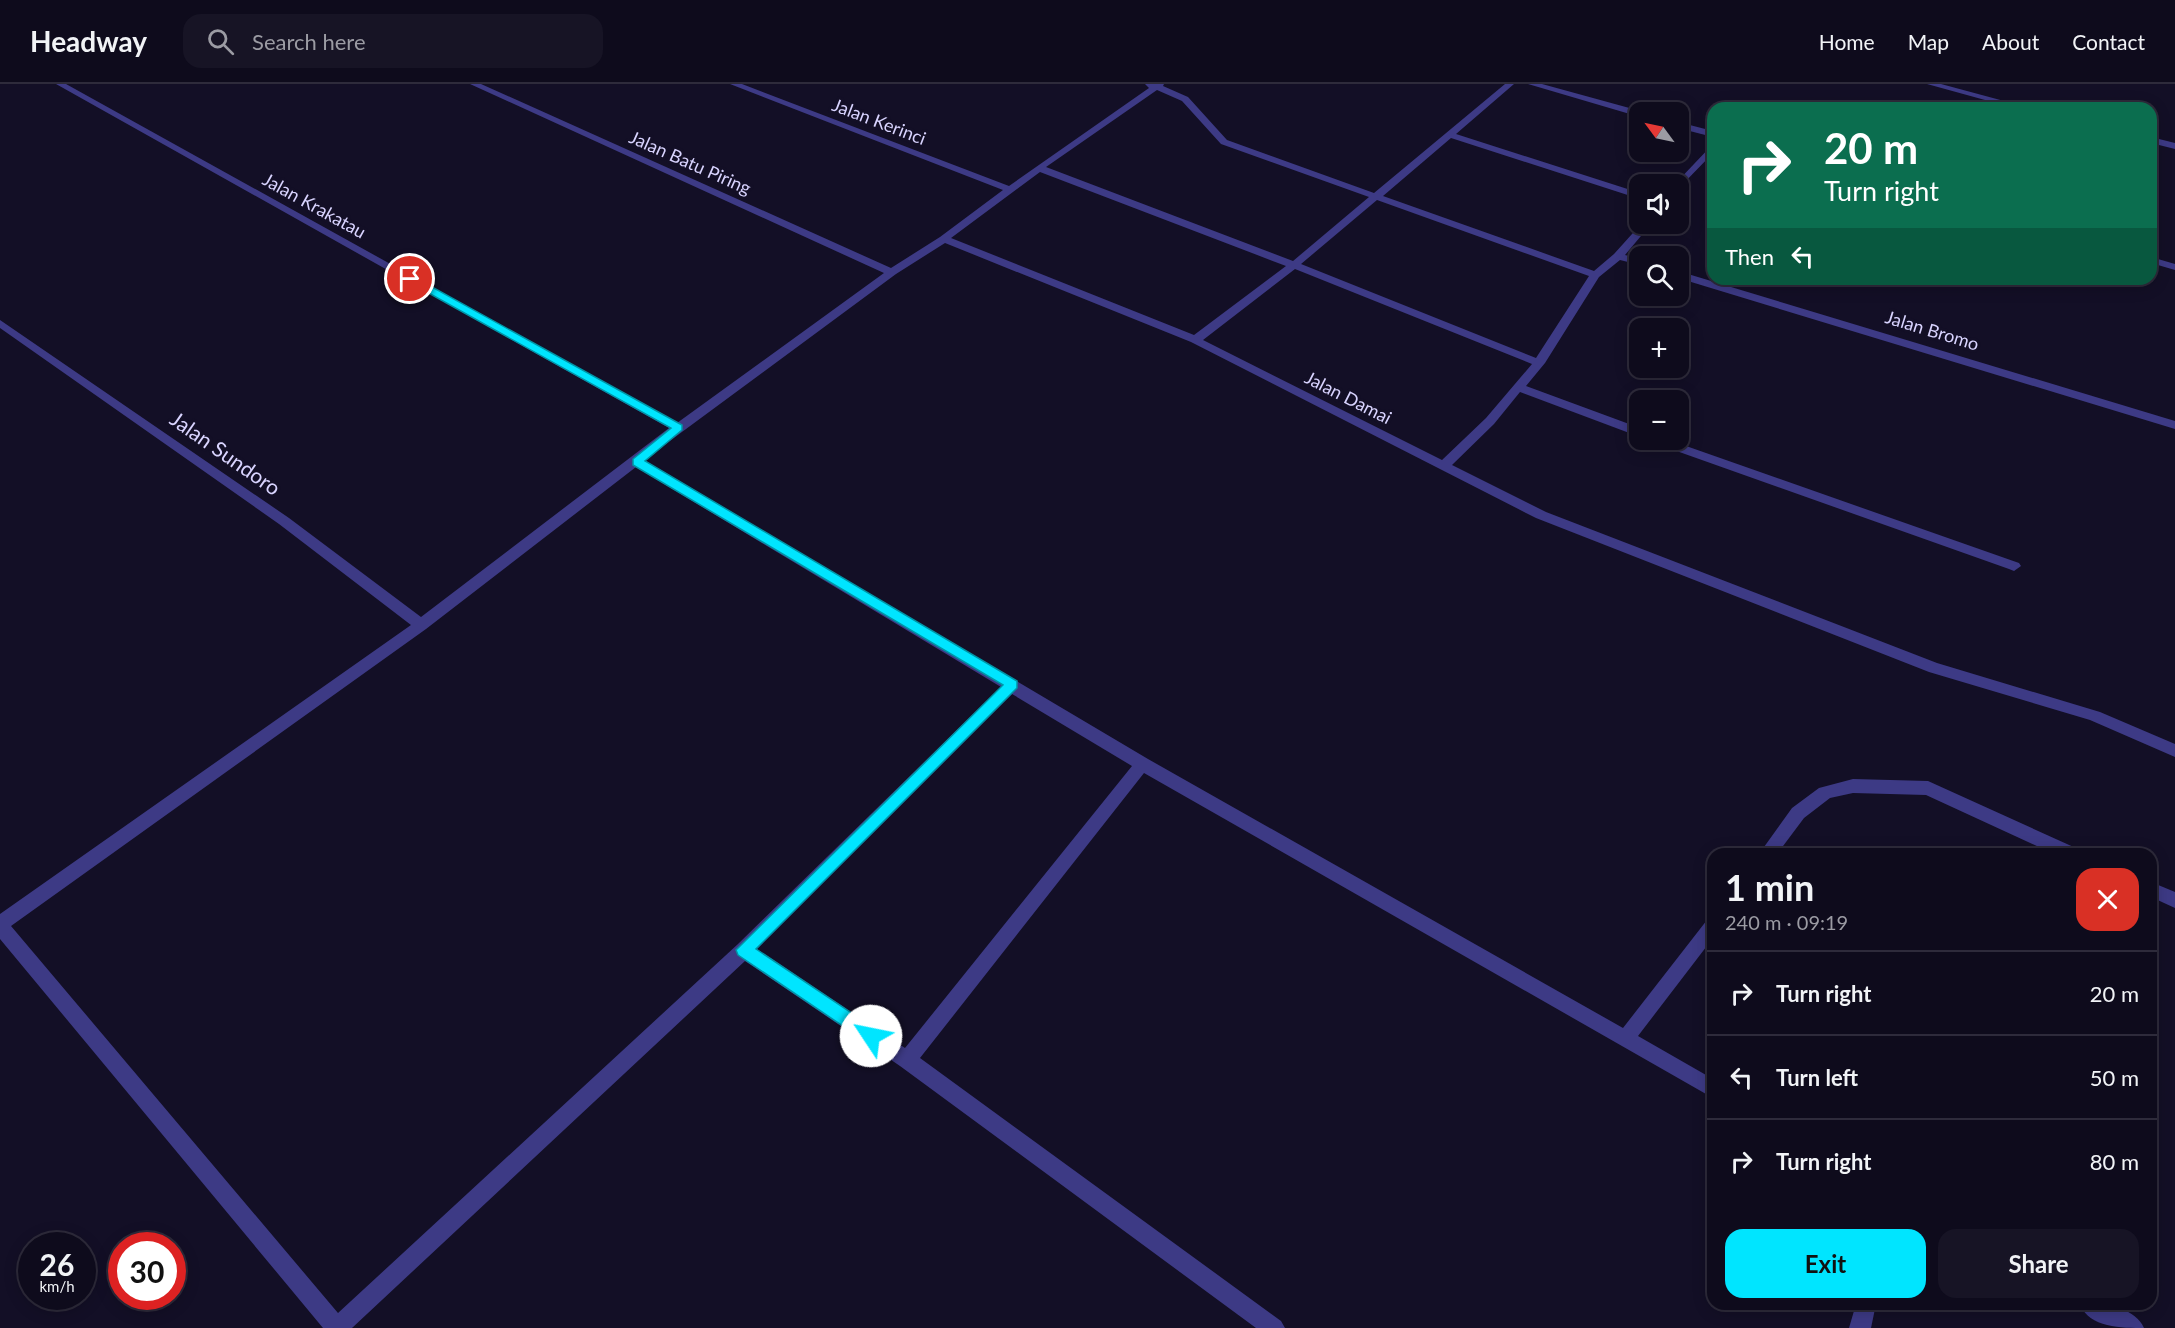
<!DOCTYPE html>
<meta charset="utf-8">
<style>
:root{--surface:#0e0b1c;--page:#171425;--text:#f1f3f6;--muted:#9b9ba3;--line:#2e2b3b;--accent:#00e5ff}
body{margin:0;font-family:Lato,sans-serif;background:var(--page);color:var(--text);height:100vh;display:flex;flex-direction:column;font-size:22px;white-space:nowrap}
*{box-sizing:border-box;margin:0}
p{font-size:20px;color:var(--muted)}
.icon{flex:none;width:33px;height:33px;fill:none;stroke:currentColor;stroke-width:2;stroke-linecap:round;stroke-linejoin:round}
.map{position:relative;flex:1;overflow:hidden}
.panel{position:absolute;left:1707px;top:764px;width:450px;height:462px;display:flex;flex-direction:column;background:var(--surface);border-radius:18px;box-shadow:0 3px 15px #0003,0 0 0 2px var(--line)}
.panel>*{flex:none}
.hud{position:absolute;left:1707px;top:18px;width:450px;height:183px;border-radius:18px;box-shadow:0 3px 15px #0003,0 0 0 2px var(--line);background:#0b6e4f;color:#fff;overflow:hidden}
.needle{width:39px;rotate:303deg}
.fabs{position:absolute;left:1629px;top:18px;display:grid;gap:12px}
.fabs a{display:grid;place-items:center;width:60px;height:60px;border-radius:12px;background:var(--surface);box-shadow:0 3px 15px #0003,0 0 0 2px var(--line);font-size:30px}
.speed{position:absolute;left:18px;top:1148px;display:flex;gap:12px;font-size:30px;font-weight:700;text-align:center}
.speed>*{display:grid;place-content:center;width:78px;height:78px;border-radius:50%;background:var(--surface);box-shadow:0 3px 15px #0003,0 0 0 2px var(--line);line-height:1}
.speed small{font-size:15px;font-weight:400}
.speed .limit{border:9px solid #d22;background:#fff;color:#111}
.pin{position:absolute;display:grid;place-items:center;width:51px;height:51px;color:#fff;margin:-26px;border:3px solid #fff;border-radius:50%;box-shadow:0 2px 6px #0007}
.me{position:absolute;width:66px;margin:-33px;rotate:304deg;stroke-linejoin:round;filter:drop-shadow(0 0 4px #0008)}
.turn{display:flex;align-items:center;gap:21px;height:126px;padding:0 18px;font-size:27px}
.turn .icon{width:78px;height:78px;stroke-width:2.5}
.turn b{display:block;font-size:42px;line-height:51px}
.then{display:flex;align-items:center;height:57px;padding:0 18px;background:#0003;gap:12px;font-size:22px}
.round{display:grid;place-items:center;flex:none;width:63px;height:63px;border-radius:18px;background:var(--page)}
.summary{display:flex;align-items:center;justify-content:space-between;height:102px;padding:0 18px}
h1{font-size:36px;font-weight:700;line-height:45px}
.button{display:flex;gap:12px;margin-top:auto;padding:12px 18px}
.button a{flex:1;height:69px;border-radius:18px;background:var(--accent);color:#111;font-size:24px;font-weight:700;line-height:69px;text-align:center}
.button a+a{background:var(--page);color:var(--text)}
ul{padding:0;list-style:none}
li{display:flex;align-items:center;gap:18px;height:84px;padding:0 18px;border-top:2px solid var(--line)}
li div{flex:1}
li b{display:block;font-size:22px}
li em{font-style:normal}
header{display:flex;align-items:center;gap:36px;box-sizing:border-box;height:84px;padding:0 30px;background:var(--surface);border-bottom:2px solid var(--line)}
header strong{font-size:28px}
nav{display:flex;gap:33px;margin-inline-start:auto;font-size:21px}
.search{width:420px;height:54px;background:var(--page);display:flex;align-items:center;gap:15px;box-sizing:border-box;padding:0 21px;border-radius:18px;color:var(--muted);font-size:22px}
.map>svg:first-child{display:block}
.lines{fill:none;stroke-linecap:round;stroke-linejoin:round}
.street{fill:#3d3a85;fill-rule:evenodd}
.route{fill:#00e5ff;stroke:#0095a6;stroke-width:1.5}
.labels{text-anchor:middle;stroke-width:6;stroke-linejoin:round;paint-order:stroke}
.far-street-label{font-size:18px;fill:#d9d4ff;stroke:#130f26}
.street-label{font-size:21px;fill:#d9d4ff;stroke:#130f26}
</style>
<header>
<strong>Headway</strong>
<div class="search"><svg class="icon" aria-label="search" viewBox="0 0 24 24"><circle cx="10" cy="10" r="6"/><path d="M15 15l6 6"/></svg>Search here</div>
<nav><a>Home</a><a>Map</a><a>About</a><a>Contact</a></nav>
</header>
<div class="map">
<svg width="2175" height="1244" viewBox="0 0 2175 1244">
<rect width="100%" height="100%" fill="#130f26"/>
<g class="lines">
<!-- street -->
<g class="street">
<path d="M56 0H66L677 339 884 189 470 0H481L891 184 940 153 1003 106 730 0H742L1009 102 1149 4 1145 0H1164L1163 2 1188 13 1227 56 1374 109 1505 0H1514L1456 50 1640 109V115L1451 54 1383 112 1594 187 1614 170 1641 140H1651L1625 171 1640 175V181L1620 176 1599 193 1545 279 1526 302 1640 344V353L1520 308 1494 340 1452 381 1546 428 1937 579 2100 628 2175 660V673L2090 636 1929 588 1536 434 1191 258 945 159 896 190 644 376 1148 675 1623 944 1707 836 1713 833V854L1638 952 1713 995V1014L1144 689 920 974 1281 1237 1285 1244H1256L900 982 745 877 352 1244H323L0 855V830L411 541 279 440 0 244V236L289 434 421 533 669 344ZM1157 6 1182 17 1221 60 1369 113 1293 177 1046 83ZM1040 88 1286 182 1194 251 951 154ZM1377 116 1589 192 1536 274 1301 180ZM1295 185 1532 280 1486 334 1442 376 1203 256ZM636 383 1001 603 738 860 338 1229 11 842 426 545ZM1012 610 1132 682 905 964 757 865Z"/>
<polygon points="1528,0 1542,0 1644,28 1640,28 1640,33"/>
<polygon points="1927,0 1941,0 2030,24 2014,24"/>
<polygon points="1678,38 1713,47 1713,53 1678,44"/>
<polygon points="2151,53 2175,59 2175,65 2151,59"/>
<polygon points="1713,60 1713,69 1678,105 1678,100 1675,100"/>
<polygon points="2151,173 2175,180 2175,186 2151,179"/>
<polygon points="1678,187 2175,337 2175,345 1678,194"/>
<polygon points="1652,356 1669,356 2019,479 2021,482 2014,487 2009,485 1654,359"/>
<polygon points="1853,695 1928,697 2078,765 2080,770 2054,770 1926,711 1853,709 1830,714 1804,734 1777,770 1759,770 1792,724 1819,704"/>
<polygon points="2151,798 2175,808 2175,824 2151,813"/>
<polygon points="1856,1220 1876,1220 1871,1244 1849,1244"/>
<path d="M2080 1220C2100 1218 2134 1222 2144 1244 2122 1244 2089 1244 2080 1220Z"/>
</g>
</g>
<!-- route -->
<polygon class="route" points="407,193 414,193 682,341 682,346 645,377 1017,597 1017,604 756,865 877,946 879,952 877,957 871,960 865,957 738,871 736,866 1003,601 633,381 633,375 671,344 407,197"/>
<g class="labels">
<!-- far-street labels -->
<g class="far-street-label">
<text transform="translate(879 38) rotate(21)" y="6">Jalan Kerinci</text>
<text transform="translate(690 79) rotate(24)" y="6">Jalan Batu Piring</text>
<text transform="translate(314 122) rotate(29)" y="6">Jalan Krakatau</text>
<text transform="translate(1932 247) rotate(17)" y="6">Jalan Bromo</text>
<text transform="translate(1348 314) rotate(27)" y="6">Jalan Damai</text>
</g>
<!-- street labels -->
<g class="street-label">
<text transform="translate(225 370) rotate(35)" y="7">Jalan Sundoro</text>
</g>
</g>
</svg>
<div class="fabs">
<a><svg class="needle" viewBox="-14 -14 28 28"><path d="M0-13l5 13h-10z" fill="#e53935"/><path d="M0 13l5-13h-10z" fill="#9b9ba3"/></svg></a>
<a><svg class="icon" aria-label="sound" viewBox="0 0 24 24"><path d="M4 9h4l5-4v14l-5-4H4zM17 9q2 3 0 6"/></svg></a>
<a><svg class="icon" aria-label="search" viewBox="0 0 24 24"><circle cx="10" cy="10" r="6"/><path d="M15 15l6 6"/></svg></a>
<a>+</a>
<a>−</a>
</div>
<div class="speed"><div>26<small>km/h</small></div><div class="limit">30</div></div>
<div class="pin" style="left:410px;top:195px;background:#d93025"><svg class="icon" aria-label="arrive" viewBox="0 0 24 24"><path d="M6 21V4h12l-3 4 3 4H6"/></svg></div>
<svg class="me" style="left:871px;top:952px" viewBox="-20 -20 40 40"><circle r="19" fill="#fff"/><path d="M0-13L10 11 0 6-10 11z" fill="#00e5ff"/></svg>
<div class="hud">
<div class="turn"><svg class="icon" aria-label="right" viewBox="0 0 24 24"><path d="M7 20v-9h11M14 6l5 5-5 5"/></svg><div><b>20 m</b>Turn right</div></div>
<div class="then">Then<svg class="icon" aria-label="left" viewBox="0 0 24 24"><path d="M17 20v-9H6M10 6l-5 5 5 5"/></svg></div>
</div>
<section class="panel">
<div class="summary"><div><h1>1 min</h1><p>240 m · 09:19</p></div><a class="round" style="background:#d93025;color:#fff"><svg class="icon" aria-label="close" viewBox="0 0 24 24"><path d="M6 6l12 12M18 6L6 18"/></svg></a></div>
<ul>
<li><svg class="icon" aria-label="right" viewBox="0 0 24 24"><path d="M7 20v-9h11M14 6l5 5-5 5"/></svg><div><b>Turn right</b></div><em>20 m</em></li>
<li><svg class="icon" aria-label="left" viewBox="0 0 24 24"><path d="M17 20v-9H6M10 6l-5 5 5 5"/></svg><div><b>Turn left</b></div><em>50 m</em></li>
<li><svg class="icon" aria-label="right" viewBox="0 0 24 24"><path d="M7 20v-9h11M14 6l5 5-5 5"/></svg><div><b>Turn right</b></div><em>80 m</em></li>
</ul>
<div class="button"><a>Exit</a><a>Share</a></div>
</section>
</div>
